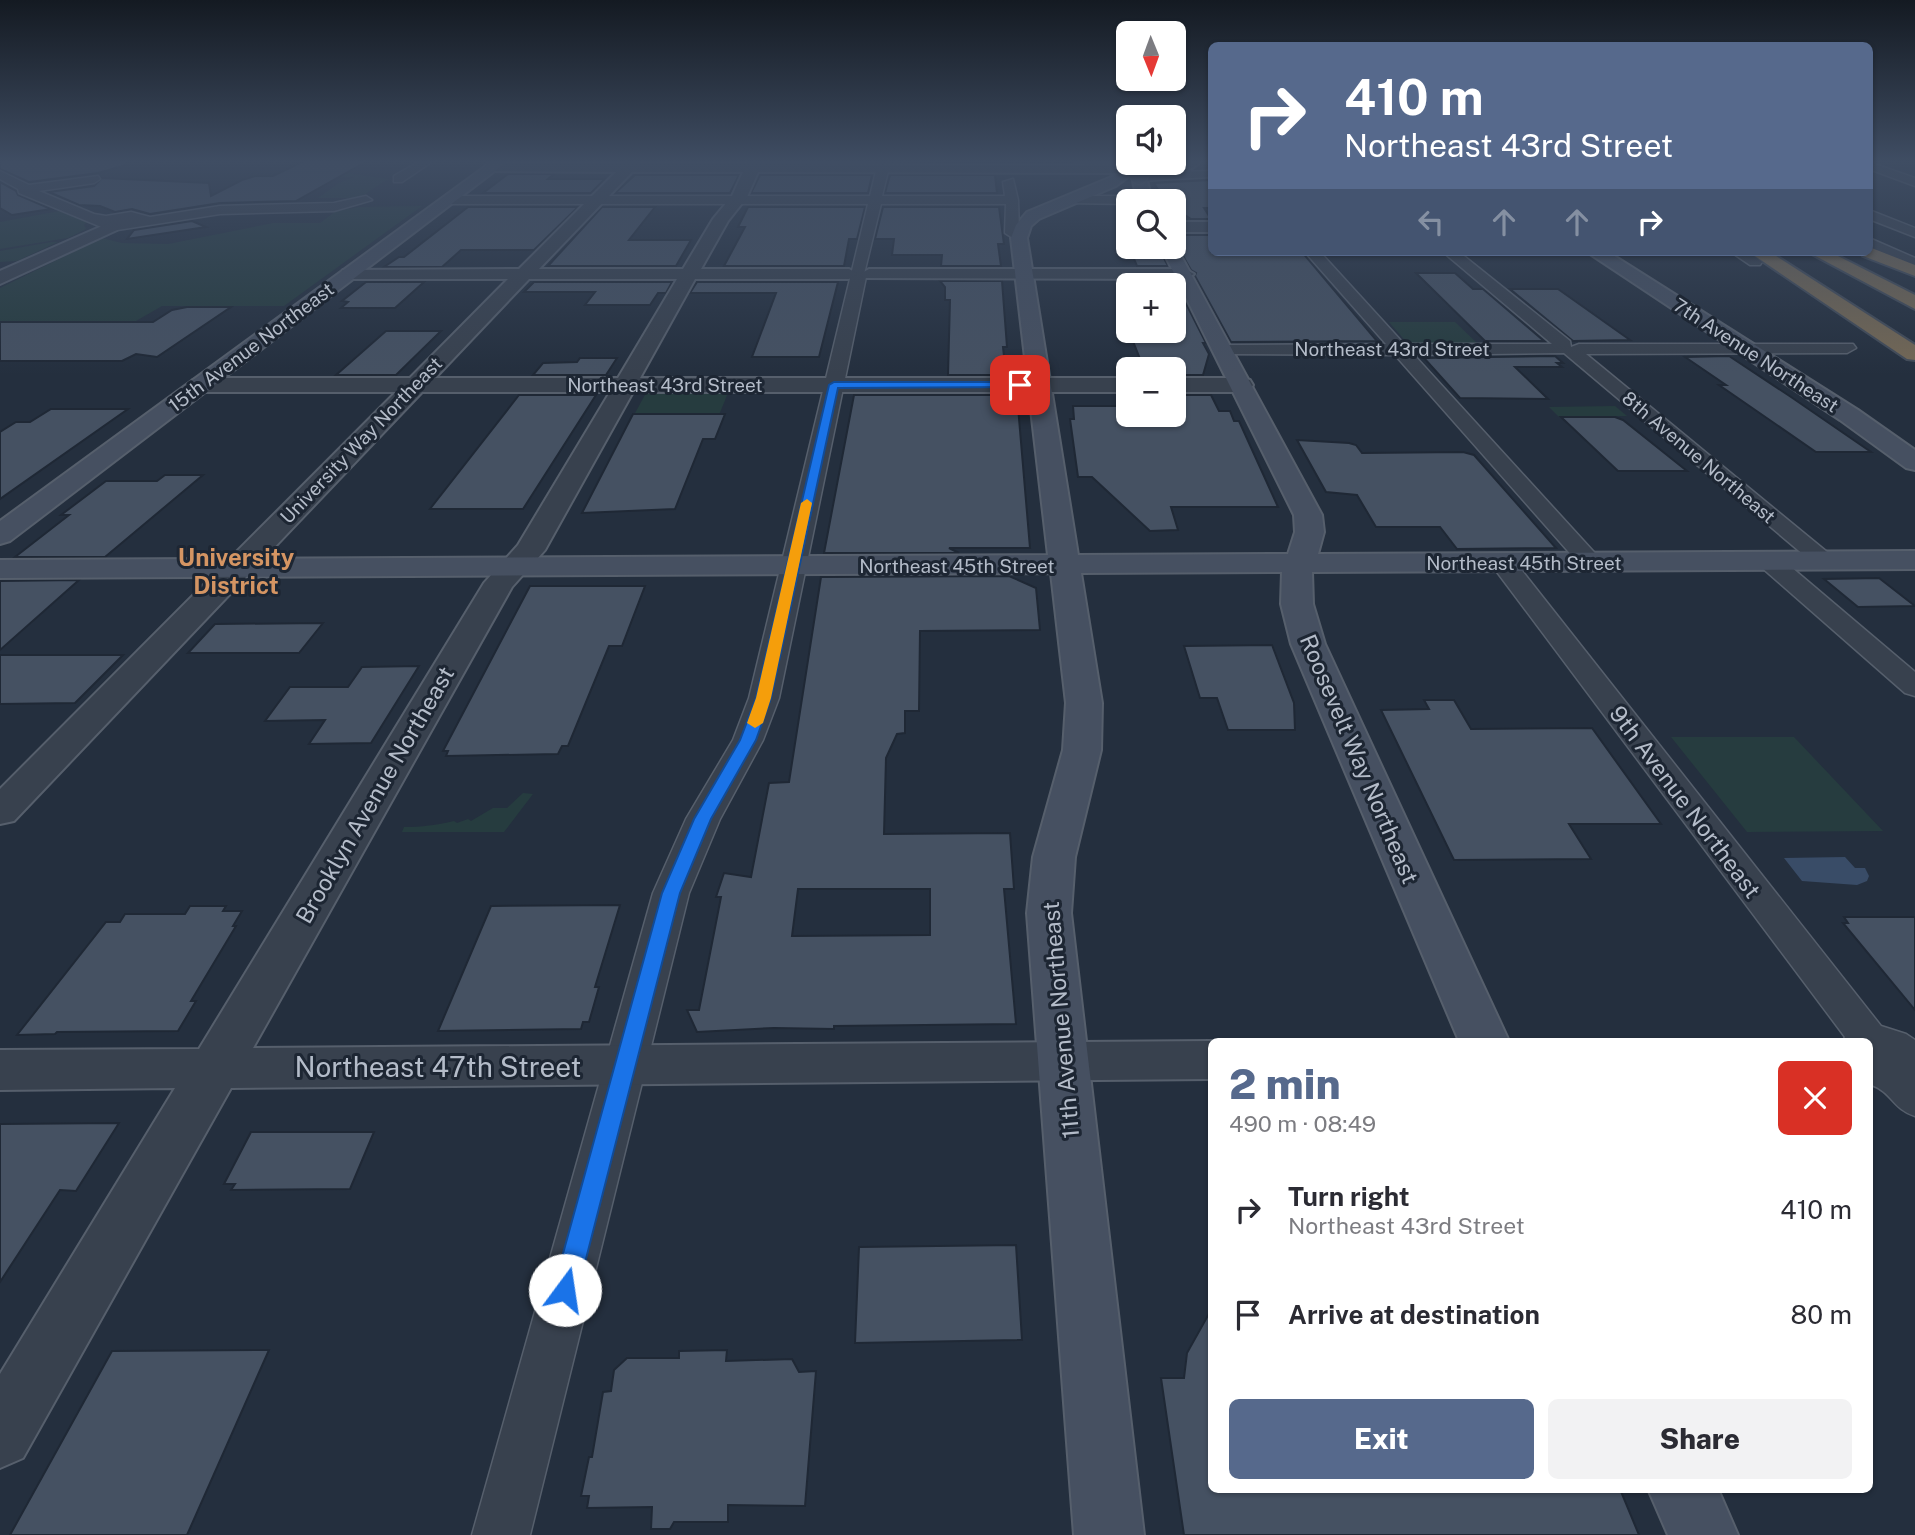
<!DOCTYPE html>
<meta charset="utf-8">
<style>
:root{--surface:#fff;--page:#f2f2f3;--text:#2b2b33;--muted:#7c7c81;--accent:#56698c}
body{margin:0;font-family:"Public Sans",sans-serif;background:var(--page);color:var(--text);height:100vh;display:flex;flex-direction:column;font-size:26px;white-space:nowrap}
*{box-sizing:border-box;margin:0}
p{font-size:23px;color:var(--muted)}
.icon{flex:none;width:38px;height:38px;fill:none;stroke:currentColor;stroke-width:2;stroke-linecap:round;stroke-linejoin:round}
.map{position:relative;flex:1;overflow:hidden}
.side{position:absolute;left:1208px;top:1038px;width:665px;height:455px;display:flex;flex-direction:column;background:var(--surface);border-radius:10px;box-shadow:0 2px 5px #0004}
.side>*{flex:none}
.guide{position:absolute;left:1208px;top:42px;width:665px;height:214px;border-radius:10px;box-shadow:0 2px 5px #0004;background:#56698c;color:#fff;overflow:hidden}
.needle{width:46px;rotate:179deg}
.buttons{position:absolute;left:1116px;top:21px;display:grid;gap:14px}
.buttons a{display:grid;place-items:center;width:70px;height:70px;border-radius:10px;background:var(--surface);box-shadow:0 2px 5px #0004;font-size:35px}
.pin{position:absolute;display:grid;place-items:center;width:60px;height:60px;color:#fff;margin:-30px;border-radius:14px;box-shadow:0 4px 10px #0006}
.me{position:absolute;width:77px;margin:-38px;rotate:14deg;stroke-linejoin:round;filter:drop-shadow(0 0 5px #0008)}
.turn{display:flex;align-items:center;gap:24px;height:147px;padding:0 21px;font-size:32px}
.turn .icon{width:91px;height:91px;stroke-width:2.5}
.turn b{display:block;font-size:49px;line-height:60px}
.lanes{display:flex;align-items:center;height:66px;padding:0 21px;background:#0003;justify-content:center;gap:35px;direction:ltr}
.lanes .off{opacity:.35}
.round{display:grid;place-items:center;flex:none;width:74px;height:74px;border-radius:10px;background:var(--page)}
.summary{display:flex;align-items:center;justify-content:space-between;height:119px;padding:0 21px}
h1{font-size:42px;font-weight:800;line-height:52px;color:var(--accent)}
.primary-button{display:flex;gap:14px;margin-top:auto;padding:14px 21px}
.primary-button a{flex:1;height:80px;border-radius:10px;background:var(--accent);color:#fff;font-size:28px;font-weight:800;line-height:80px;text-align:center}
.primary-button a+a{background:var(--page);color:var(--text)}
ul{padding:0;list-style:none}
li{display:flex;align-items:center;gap:21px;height:105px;padding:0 21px}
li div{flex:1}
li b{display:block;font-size:26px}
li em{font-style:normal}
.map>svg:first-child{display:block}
.green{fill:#263c3f}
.water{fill:#394c67}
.building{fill:#455162;stroke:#1f2835;stroke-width:2;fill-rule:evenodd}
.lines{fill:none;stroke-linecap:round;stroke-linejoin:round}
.tertiary-tunnel{stroke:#3a4453;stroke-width:16;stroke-dasharray:16 8;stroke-linecap:butt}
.minor-casing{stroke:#565f6c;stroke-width:3}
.tertiary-casing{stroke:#565f6c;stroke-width:4}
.secondary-casing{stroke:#565f6c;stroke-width:4}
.motorway-casing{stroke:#434c59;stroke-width:4}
.minor{fill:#38414e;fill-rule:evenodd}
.tertiary{fill:#38414e;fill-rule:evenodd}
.secondary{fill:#465061;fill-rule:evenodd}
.motorway{fill:#746855;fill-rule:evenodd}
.secondary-bridge-casing{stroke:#565f6c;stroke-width:18;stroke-linecap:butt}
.secondary-bridge{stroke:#465061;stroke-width:16}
.route{fill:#1a73e8;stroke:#114b97;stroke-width:2}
.slow{fill:#f59e0b}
.labels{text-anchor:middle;stroke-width:6;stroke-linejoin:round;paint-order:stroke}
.far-street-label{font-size:19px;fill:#b4bcc9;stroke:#1d2633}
.street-label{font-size:23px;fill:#b4bcc9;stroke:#1d2633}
.far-district-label{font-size:24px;font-weight:bold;fill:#d59563;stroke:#1d2633}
.near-street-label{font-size:28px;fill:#b4bcc9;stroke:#1d2633}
</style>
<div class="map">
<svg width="1915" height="1535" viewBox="0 0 1915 1535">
<rect width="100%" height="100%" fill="#242f3e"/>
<!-- green -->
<g class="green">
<polygon points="346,173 388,179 359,198 318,198 339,183 354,177 340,177"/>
<polygon points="422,206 284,306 162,306 136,321 0,321 0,288 102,238 122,243 168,244 273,223 320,223 336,211 360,207"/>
<polygon points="65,210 88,221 84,225 86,229 68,238 0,249 0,222"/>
<polygon points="51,242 58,242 17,261 0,262 0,251"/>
<polygon points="1389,322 1455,322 1477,343 1408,344"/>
<polygon points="646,393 728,393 719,415 634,415"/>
<polygon points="1615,406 1627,416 1559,417 1549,407"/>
<polygon points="1671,737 1794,737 1883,831 1747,832"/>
<path d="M523 793 533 794 504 832H402L404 827C422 827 436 825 454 821L457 823 468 819 471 821 493 808H507Z"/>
</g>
<!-- water -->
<polygon class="water" points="1845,857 1855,868 1865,868 1869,876 1867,881 1857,885 1802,881 1784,858"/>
<!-- building -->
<g class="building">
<polygon points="0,160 125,160 126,165 98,173 29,182 0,169"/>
<polygon points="306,160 369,160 296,201 220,203 150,214 132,209 115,212 100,206 79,205 49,192 94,186 102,178 209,183 211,196 242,180 255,176 273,176"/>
<polygon points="766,160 992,160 993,163 765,161"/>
<polygon points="508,174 554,174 548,179 605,179 591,193 483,193"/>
<polygon points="635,175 739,175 730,193 615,193"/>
<polygon points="760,175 872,175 868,193 751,193"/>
<polygon points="890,175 995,175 997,193 885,193"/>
<polygon points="1211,180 1211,208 1204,208 1211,219 1191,219 1174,208 1174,201 1165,201 1154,183"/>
<polygon points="0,182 16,191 18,195 51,209 12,215 0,208"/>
<polygon points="468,207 578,207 534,250 461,250 442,267 384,267 399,257 404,257"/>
<polygon points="602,207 655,207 629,240 691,240 676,266 548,266"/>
<polygon points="748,207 865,207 857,239 849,239 844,266 724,266 745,227 738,227"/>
<polygon points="883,207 999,207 1004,244 998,244 1001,266 941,266 942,255 892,255 894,239 875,239"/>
<polygon points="192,221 206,227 127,239 134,230"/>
<polygon points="1174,235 1211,235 1211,252 1302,252 1377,341 1231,342 1195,276 1196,273 1191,270 1174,240"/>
<polygon points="1129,247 1158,247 1168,266 1137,266"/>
<polygon points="1416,273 1455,273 1473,289 1483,289 1544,341 1485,341"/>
<polygon points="940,281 1002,281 1007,347 1003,347 1006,375 948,375 950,300 945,300 945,287"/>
<polygon points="1143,281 1175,282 1206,343 1203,343 1209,354 1203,375 1174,375 1174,369 1144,369 1129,331 1174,331 1174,285 1144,285"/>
<polygon points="366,282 424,282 395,308 341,308 348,302 342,301"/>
<polygon points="534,282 672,282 666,293 658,293 650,305 585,305 595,292 524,292"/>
<polygon points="697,282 838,282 819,357 752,357 776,293 690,293"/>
<polygon points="1510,289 1558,289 1630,340 1573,341"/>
<polygon points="187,307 231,307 157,357 136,354 122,361 0,361 0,322 153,322 172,310"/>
<polygon points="386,331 441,331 396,375 336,375"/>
<polygon points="1555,356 1563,363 1557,363 1562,367 1515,367 1548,399 1460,398 1424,358"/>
<polygon points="1729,356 1791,397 1871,452 1816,452 1719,385 1726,385 1685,357"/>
<polygon points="580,358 617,358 606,375 533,375 543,363 577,362"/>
<polygon points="519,395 596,395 523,509 430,509"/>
<polygon points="854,395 1017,395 1030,548 949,548 959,553 824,553"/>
<polygon points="1174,395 1211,395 1219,411 1230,411 1234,421 1239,421 1278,507 1171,507 1178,530 1150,531 1092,477 1078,477 1070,419 1074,419 1073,406 1129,406 1129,415 1174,415"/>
<polygon points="51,409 128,409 0,499 0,432 16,422 30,422"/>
<polygon points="633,414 725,414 715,439 703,439 675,509 582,513"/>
<polygon points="1561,417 1615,417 1623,420 1687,471 1618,471"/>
<polygon points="1297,440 1349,443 1356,445 1362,453 1463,452 1474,455 1556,548 1457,549 1440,527 1376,527 1357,495 1326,492"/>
<polygon points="165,475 203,475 105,557 15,557 69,515 61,515 106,481 157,481"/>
<path d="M1009 576 1036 588 1040 630 920 631 919 711H905V733L897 734 886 758 884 834 1010 833 1014 889H1004L1016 1024 834 1026V1029L774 1028 697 1032 687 1010H699L721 897H716L724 873 751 877 769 783 789 782 821 577ZM798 889H930V935L792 936Z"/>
<polygon points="1879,578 1915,606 1858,607 1824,579"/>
<polygon points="79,580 0,650 0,581"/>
<polygon points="530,586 645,586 622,646 609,646 568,746 562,746 558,754 446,756 448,751 443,751"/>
<polygon points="323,623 299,653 188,653 215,624"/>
<polygon points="1272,645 1294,703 1295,730 1228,730 1217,698 1200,698 1184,646"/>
<polygon points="0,655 123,655 75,703 0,704"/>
<polygon points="419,666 371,743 309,744 325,720 265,721 290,687 348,687 362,667"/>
<polygon points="1424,700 1454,700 1471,729 1592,728 1661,824 1569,824 1591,859 1454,860 1381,710 1429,709"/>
<polygon points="620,905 595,987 599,987 589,1022 583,1022 581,1029 438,1031 491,906"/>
<polygon points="190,906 226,906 223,911 242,911 233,926 236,926 191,1001 196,1001 178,1031 57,1032 55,1034 17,1035 106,922 120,922 125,914 185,914"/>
<polygon points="1844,917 1915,917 1915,1010 1843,923 1848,923"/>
<polygon points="119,1123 76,1191 60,1190 0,1282 0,1124"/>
<polygon points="251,1132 374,1132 350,1189 231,1190 235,1184 224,1184"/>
<polygon points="1016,1245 1022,1340 855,1343 859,1247"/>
<polygon points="1211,1310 1211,1489 1620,1489 1639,1535 1184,1535 1161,1378 1184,1378 1187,1353"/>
<polygon points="269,1350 187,1535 10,1535 112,1351"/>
<polygon points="727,1350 726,1361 792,1359 799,1372 816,1371 805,1506 728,1505 728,1522 674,1522 670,1529 651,1529 652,1507 587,1508 589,1496 581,1496 589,1457 592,1457 603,1392 611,1391 614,1370 627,1358 679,1358 679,1351"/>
</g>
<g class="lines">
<!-- tertiary-tunnel -->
<polyline class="tertiary-tunnel" points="1109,175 1152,173"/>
<!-- minor casing -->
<g class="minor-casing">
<g id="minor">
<polygon points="420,161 430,163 402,182 394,182 394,176"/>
<polygon points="1869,162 1915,178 1915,186 1869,169"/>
<polygon points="883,164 889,167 882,196 1005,196 1003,182 1013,179 1018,200 1019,231 1026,238 1019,242 1005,233 1006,204 881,204 864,274 866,277 779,698 763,740 720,819 689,893 530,1535 472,1535 653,893 686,819 733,740 749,698 868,204 448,204 442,200 448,196 870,196 877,167"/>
<polygon points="0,171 29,185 98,176 100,179 94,183 39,191 94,214 106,216 131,212 150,217 220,206 334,203 366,196 372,200 334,211 220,214 111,231 19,193 18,189 0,179"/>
<polygon points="1211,171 1211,177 1139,181 1133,177 1139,173"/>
<polygon points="1070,196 1144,196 1150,200 1129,201 1129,204 1066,203 1064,200"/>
<polygon points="1869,210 1915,228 1915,237 1869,219"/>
<polygon points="1869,238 1915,258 1915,267 1869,247"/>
<polygon points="1305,252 1320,252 1404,344 1552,344 1443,252 1459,252 1570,341 1571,347 1579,344 1853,344 1856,348 1847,353 1586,354 1838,561 1835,566 1826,568 1817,566 1564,353 1414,355 1603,562 1600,567 1591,569 1582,567 1395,355 1219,354 1216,350 1225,345 1386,344"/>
<polygon points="1731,252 1748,252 1762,262 1760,265 1750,265"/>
<polygon points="1769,554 1778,556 1915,672 1915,696 1905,693 1760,566 1757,561 1760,556"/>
<path d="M1503 556 1512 558 1881 1026 1906 1034 1915 1040V1116C1891 1108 1893 1092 1869 1084V1041H1843L1845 1037 1494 568 1491 563 1494 558Z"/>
</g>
</g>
<!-- tertiary casing -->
<g class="tertiary-casing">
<g id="tertiary">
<path d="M628 160H642L639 163 747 164 749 160H763L761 164 1136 166 1138 169 1131 173 758 172 747 197 728 221 701 269H849L858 274 849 279H695L640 378H1129V392H633L545 550 512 587 253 1048 1211 1041H1213H1211V1079L231 1088 23 1458 0 1468V1374L175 1088 0 1090V1050L199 1049 484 583 518 545 610 392H422L14 821 0 824V789L396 392H201L193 390 190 385 193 380 201 378H410L508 279H349L343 278 340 274 343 270 519 269 616 172 492 171 485 167 487 164 624 163ZM632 172H743L732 196 713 219 683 269H539ZM529 279H677L618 378H435Z"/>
<path d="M1185 160H1199V163C1188 173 1157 183 1145 173 1156 164 1174 168 1185 160Z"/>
<polygon points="111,222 117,224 119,227 117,230 0,284 0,271"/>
<rect x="1174" y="222" width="37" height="10"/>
<polygon points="869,269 1185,269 1194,274 1185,279 863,278 860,274"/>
<polygon points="1174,378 1242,378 1250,380 1253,385 1250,390 1242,392 1174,392"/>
</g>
</g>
<!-- secondary casing -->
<g class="secondary-casing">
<g id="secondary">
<polygon points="494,160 509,160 10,541 0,544 0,521"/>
<path d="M1073 160H1128C1119 168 1082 168 1073 160Z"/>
<polygon points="1139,172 1146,176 1152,201 1137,201 1132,176"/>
<polygon points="1121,173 1128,177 1116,186 1039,219 1031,226 1027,238 1078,555 1288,554 1295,532 1294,515 1161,247 1174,247 1174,243 1322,515 1324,532 1318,554 1915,551 1915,569 1312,572 1313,604 1325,644 1509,1041 1459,1041 1291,644 1281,604 1282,572 1081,573 1102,703 1101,750 1075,857 1071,913 1144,1535 1074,1535 1027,913 1033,857 1063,750 1066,703 1051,573 0,578 0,560 1048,555 1011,238 1016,225 1027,212"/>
<polygon points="1587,252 1608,252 1858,410 1915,450 1915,470 1906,468 1840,420"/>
<polygon points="1648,1489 1718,1489 1738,1535 1668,1535"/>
</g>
</g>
<!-- motorway casing -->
<g class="motorway-casing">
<g id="motorway">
<polygon points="1869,247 1915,265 1915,276 1863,256 1860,252 1869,252"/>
<polygon points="1749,252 1770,252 1915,345 1915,360 1907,359"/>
<polygon points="1808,252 1830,252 1915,295 1915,309"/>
</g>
</g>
<!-- minor -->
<use href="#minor" class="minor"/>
<!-- tertiary -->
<use href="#tertiary" class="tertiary"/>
<!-- secondary -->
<use href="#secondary" class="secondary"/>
<!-- motorway -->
<use href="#motorway" class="motorway"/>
<!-- secondary-bridge casing -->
<g class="secondary-bridge-casing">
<polyline id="secondary-bridge" points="1135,171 1139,176 1144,169"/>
</g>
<!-- secondary-bridge -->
<use href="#secondary-bridge" class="secondary-bridge"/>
</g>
<!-- sky -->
<linearGradient id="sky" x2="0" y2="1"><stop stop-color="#141a22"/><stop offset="0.43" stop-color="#3f4d63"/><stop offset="1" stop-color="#3f4d63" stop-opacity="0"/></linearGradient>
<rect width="1915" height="375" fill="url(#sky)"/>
<!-- route -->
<polygon class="route" points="1020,382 1025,385 1023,387 838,388 771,698 756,740 711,819 680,893 578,1290 574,1298 565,1301 557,1298 553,1290 662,893 694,819 740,740 756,698 829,385 834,382"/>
<!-- slow -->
<polygon class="slow" points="807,499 812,503 771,698 763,723 755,728 747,723 756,698 801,503"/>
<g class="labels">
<!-- far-street labels -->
<g class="far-street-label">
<text transform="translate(251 347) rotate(-37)" y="7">15th Avenue Northeast</text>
<text x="1392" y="356">Northeast 43rd Street</text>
<text transform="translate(1756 355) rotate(33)" y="7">7th Avenue Northeast</text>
<text x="665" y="392">Northeast 43rd Street</text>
<text transform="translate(361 440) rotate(-46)" y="7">University Way Northeast</text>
<text transform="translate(1699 457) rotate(40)" y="7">8th Avenue Northeast</text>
<text x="1524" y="570">Northeast 45th Street</text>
<text x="957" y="573">Northeast 45th Street</text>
</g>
<!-- street labels -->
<g class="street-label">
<text transform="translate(1359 759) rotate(67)" y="8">Roosevelt Way Northeast</text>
<text transform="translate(375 795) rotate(-60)" y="8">Brooklyn Avenue Northeast</text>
<text transform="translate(1685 802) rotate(53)" y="8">9th Avenue Northeast</text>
<text transform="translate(1061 1020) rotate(-95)" y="8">11th Avenue Northeast</text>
</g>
<!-- far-district labels -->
<g class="far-district-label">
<text x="236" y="566">University<tspan x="236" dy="28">District</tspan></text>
</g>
<!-- near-street labels -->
<g class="near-street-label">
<text x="438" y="1077">Northeast 47th Street</text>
</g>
</g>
</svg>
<div class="buttons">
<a><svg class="needle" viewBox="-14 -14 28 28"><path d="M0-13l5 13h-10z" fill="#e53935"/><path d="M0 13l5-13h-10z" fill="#7c7c81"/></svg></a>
<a><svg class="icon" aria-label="sound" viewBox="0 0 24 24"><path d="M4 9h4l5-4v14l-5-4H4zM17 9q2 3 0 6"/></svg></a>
<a><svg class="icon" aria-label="search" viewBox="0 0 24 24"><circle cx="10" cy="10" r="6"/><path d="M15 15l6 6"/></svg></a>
<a>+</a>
<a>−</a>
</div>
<div class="pin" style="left:1020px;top:385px;background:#d93025"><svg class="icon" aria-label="arrive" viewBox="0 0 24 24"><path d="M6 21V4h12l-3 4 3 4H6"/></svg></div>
<svg class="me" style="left:565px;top:1290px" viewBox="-20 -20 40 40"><circle r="19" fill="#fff"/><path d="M0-13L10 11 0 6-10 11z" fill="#1a73e8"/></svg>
<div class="guide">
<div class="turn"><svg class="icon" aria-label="right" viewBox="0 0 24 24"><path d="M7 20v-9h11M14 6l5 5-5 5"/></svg><div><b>410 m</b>Northeast 43rd Street</div></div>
<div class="lanes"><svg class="icon off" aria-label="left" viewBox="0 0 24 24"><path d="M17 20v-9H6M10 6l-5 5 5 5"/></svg><svg class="icon off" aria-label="ahead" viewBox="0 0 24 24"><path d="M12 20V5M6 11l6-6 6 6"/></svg><svg class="icon off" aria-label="ahead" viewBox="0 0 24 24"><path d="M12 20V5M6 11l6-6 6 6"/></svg><svg class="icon" aria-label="right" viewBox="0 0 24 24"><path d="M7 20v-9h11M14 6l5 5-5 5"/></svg></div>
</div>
<section class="side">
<div class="summary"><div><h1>2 min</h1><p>490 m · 08:49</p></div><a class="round" style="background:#d93025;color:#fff"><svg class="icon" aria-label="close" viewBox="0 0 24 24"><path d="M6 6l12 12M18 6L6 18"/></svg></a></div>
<ul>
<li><svg class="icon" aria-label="right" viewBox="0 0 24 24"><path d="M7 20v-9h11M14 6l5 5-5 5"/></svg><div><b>Turn right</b><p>Northeast 43rd Street</p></div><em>410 m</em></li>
<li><svg class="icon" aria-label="arrive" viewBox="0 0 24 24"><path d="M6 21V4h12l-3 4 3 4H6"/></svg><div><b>Arrive at destination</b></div><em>80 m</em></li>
</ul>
<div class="primary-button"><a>Exit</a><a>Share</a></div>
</section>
</div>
